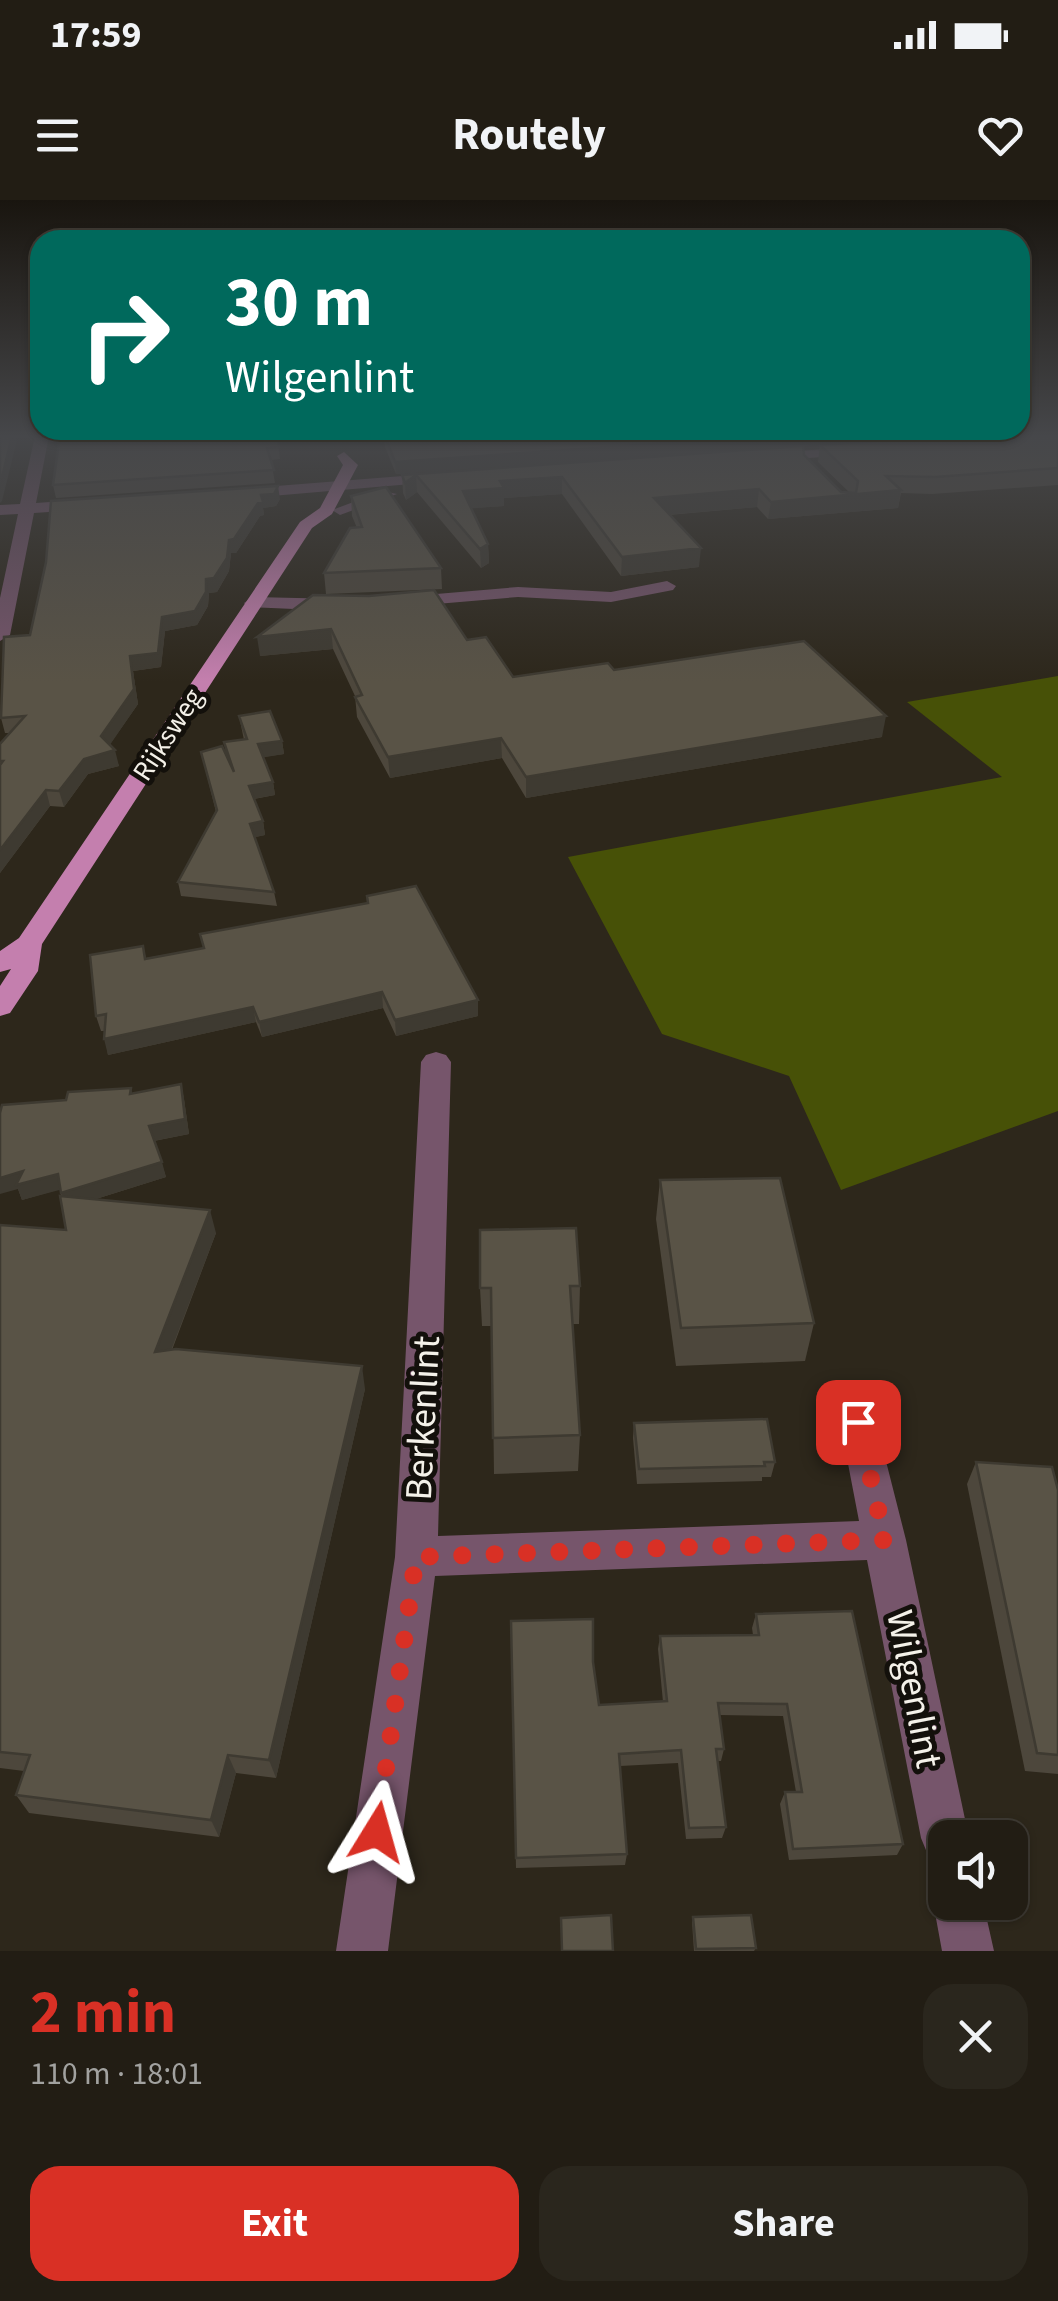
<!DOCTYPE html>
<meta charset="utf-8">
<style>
:root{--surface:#221d14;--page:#2a261d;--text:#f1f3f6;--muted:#a2a2a0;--line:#3f3b34;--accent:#d93025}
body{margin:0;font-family:"Source Sans 3",sans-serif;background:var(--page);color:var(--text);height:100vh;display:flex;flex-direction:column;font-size:38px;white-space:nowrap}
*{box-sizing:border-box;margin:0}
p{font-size:32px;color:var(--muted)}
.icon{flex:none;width:55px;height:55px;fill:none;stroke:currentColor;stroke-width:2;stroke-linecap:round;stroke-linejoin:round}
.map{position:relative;height:1751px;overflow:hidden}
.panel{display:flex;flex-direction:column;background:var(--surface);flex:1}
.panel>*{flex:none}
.top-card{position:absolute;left:30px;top:30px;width:1000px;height:210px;border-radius:30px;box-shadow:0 2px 8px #0004,0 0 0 2px var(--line);background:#00695c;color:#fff;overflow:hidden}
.tools{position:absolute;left:928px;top:1620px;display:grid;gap:20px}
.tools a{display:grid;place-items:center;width:100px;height:100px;border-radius:20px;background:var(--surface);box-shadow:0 2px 8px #0004,0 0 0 2px var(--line);font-size:50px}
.pin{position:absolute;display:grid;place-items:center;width:85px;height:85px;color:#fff;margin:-42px;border-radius:20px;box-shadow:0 5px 15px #0006}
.me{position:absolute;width:110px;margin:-55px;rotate:8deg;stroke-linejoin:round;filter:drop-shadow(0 0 8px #0008)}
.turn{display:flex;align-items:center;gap:35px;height:210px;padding:0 30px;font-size:45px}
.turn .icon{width:130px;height:130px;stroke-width:2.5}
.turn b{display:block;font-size:70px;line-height:85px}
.round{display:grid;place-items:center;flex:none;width:105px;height:105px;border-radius:30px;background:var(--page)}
.headline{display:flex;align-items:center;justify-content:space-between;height:170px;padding:0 30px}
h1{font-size:60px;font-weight:700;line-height:75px;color:var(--accent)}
.primary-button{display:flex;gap:20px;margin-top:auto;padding:20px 30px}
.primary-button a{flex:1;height:115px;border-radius:30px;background:var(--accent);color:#fff;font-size:40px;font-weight:700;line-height:115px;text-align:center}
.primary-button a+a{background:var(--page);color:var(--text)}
.status{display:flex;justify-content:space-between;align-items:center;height:70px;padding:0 50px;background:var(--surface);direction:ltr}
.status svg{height:28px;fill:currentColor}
header{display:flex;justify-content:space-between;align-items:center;height:130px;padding:0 30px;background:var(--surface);font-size:45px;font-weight:700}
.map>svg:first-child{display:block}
.green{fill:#475107}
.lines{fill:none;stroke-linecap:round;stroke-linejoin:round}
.minor{fill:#76556b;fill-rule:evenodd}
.major{fill:#c47fae;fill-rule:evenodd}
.wall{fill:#4d473c}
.shaded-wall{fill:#3e3a31}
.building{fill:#595346;stroke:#3e3a31;stroke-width:2.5}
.route{stroke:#d93025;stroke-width:18;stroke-dasharray:0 32.4}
.labels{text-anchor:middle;stroke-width:10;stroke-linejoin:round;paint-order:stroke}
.far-street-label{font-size:28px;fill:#f4f1e9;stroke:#13100b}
.near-street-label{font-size:38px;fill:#f4f1e9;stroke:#13100b}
</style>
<div class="status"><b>17:59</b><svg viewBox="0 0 49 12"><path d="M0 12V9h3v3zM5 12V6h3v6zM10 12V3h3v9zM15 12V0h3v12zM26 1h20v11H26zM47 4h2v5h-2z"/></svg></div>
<header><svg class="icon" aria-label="menu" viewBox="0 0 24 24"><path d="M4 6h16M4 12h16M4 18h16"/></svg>Routely<svg class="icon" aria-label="heart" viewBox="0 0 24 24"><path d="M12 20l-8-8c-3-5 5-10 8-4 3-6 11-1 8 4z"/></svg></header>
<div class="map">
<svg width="1058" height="1751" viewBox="0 0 1058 1751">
<rect width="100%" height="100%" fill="#2d271b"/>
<!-- green -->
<polygon class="green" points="1058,476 1058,911 841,990 789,876 662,834 568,657 1002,577 907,502"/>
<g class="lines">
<!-- minor -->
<g class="minor">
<polygon points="35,236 49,236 36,303 92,299 100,304 92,309 34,313 10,435 0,441 0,398 18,314 0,315 0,305 20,304"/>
<polygon points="860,247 865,248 865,254 766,261 759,257 766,253"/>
<polygon points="441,273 446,275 446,281 237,299 229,294 237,289"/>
<polygon points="383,291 397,294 340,315 332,310"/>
<polygon points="667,381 676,386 673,390 611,402 518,397 401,407 392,402 401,397 518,387 611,392"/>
<polygon points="253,397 340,399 349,405 340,411 247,407 244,403"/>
<polygon points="436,852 446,855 451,862 438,1336 859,1321 840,1222 845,1210 859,1205 873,1210 906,1340 969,1638 945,1638 945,1662 928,1655 921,1638 867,1360 435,1376 388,1751 336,1751 395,1357 421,862 426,855"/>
<polygon points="945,1682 945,1702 983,1702 994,1751 942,1751 933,1702 940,1684"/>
</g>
<!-- major -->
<polygon class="major" points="344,252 358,265 332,314 312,328 42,744 38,771 10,813 0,816 0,786 11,769 0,772 0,751 19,738 300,322 320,308 343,265 337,256"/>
</g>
<!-- wall -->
<g class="wall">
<polygon points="277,236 280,259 271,260 275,283 56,298 53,285"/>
<polygon points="384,236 944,236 396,274 385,247"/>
<polygon points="1058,236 1058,285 932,294 901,293 898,308 768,319 757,307 669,315 699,367 621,376 562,294 504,298 504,306 471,308 488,344 489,363 481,368 417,292 406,300 403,293 402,275 804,255 841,292 850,293 818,262 820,245"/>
<polygon points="351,296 441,368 442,389 326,394 324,373 357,328 352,316"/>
<polygon points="280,299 276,306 263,308 264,315 260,316 236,353 231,353 229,371 217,392 209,393 208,406 197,425 165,431 161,467 133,471 138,504 110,544 119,566 88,574 64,607 50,606 0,673 0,544 10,533 5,533 1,518 30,435 46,362"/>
<polygon points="313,395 467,440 513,477 614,470 882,537 526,598 502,558 390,578 357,517 355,496 333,449 260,456"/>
<polygon points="239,516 282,541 284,554 263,557 273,582 275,595 254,599 263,621 265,635 255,637 274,692 277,706 181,696 178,682 216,612 201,552 227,558 224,542 244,540"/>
<polygon points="143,746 146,758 203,748 478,816 396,836 383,808 262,837 256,822 108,855 104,831 101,831 96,816"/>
<polygon points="181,884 184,899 189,934 154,941 166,977 96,999 216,1033 172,1150 365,1189 276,1578 236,1573 219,1637 29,1613 16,1595 24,1571 0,1568 0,1025 66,1030 60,989 22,1000 18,989 66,900 131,888 132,894"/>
<polygon points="660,980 814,1123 805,1161 676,1166 656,1019"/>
<polygon points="580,1086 579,1124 572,1124 580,1235 578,1271 494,1274 492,1126 482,1126 480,1088"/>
<polygon points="634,1223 775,1262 771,1277 762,1277 762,1281 637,1284 633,1238"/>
<polygon points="976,1262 1058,1290 1058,1574 1025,1571 967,1284"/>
<polygon points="756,1414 903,1644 897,1655 789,1660 780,1604 785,1592 796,1592 783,1516 720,1515 724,1549 721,1561 717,1561 726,1627 722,1638 686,1639 678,1563 620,1566 627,1654 625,1665 516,1668 511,1421 593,1462 599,1505 663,1502 658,1449 660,1436 753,1435 752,1428"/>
<polygon points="693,1717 756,1748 754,1751 694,1751 692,1722"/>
</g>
<!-- shaded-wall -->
<g class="shaded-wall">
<polygon points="12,236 18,236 2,301 0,303 0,285"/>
<polygon points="767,236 944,236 396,274 395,262"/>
<polygon points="416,275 417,292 406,300 405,283"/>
<polygon points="562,277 562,294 504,298 504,306 464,309 463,291 500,281"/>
<polygon points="278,286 280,299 276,306 263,308 264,315 260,316 236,353 231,353 229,371 217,392 209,393 208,406 197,425 165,431 161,467 133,471 138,504 105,552 101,536 130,456 162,417 206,379 229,340 261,295"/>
<polygon points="759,289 757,307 653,316 654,298"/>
<polygon points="901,290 898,308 768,319 771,302"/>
<polygon points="488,344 489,363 481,368 480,349"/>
<polygon points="701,348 699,367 621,376 622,357"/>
<polygon points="331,429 333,449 260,456 257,437"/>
<polygon points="886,516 882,537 526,598 526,577"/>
<polygon points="501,538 502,558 390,578 388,557"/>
<polygon points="282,541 284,554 260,558 258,544"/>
<polygon points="115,550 119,566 88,574 64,607 59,591 84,559"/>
<polygon points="273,582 275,595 252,599 249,586"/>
<polygon points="46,590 50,606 0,673 0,650"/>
<polygon points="263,621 265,635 252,638 250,624"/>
<polygon points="382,792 383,808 262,837 259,822"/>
<polygon points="478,800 478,816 396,836 395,820"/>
<polygon points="253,807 256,822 108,855 104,839"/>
<polygon points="181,884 184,899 189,934 153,941 149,926"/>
<polygon points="162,962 166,977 67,1008 61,993"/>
<polygon points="23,971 58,974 63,989 22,1000 18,989 0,994 0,978"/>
<polygon points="210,1010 216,1033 162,1174 155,1152"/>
<polygon points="362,1166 365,1189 276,1578 269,1560"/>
<polygon points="228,1555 236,1573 219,1637 211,1620"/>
</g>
<!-- building -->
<g class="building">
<polygon points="0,236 12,236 0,285"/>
<polygon points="60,236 277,236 279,247 267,248 274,270 53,285"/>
<polygon points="385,236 767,236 395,262"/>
<polygon points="947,236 1058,236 1058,268 935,277 886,276 901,290 771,302 759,289 654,298 701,348 622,357 562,277 500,281 504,288 463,291 488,344 480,349 416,275 405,283 402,275 803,246 804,255 841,292 856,293 858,281 820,245"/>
<polygon points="278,286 274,294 261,295 263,302 258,303 234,339 229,340 227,358 214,378 206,379 206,392 195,411 162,417 158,453 130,456 134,489 101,536 115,550 84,559 59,591 46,590 0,650 0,565 3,561 0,561 0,544 25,516 1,518 4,437 30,435 46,362 51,301"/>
<polygon points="386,287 441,368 324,373 350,328 362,327 351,296"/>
<polygon points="434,390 467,440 486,437 513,477 608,463 614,470 804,441 886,516 526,577 501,538 388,557 355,497 362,495 331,429 257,437 313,395 369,396"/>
<polygon points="270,511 282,541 258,544 273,582 249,586 263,621 250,624 274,692 178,682 217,610 201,552 222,546 234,572 224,542 247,539 239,516"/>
<polygon points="416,686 478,800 395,820 382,792 259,822 253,807 104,839 106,814 96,816 90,755 143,746 145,759 204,748 200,734 368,703 367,696"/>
<polygon points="181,884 185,919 149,926 162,962 61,993 58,974 16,985 23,971 0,978 0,913 2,905 66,900 68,892 131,888 130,894"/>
<polygon points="780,978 814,1123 681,1128 660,980"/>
<polygon points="60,996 210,1010 155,1152 176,1149 362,1166 269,1560 228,1555 211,1620 16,1595 30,1555 0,1552 0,1025 66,1030"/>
<polygon points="576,1028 580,1086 570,1086 580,1235 493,1238 491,1088 480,1088 480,1030"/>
<polygon points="767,1219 775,1262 764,1262 765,1266 639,1269 634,1223"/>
<polygon points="976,1262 1052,1267 1058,1290 1058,1555 1037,1553"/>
<polygon points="852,1411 903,1644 793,1649 785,1592 802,1592 787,1504 718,1503 724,1549 716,1549 726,1627 689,1628 681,1550 619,1554 627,1654 516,1658 511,1421 593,1419 593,1462 599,1505 667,1501 660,1436 759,1435 756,1414"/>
<polygon points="611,1715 613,1751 562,1751 561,1718"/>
<polygon points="751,1715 756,1748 696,1749 693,1717"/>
</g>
<!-- sky -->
<linearGradient id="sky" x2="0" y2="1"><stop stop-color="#19150f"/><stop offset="0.49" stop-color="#46474a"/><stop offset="1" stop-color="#46474a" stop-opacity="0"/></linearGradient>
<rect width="1058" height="482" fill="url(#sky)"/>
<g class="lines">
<!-- route -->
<polyline class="route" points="377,1632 416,1357 885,1340 858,1222"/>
</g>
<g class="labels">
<!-- far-street labels -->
<g class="far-street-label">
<text transform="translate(167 534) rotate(-57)" y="10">Rijksweg</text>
</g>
<!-- near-street labels -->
<g class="near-street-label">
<text transform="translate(422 1218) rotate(-87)" y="13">Berkenlint</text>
<text transform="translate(915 1489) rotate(79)" y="13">Wilgenlint</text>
</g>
</g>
</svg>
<div class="tools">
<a><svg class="icon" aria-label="sound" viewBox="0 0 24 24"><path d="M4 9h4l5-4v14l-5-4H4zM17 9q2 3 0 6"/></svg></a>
</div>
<div class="pin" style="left:858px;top:1222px;background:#d93025"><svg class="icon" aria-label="arrive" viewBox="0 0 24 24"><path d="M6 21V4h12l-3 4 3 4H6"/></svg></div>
<svg class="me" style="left:377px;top:1632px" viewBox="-20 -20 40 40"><path d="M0-17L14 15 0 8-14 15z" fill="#d93025" stroke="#fff" stroke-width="4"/></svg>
<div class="top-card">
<div class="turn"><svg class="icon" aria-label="right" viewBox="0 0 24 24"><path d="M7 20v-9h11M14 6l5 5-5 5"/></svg><div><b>30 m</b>Wilgenlint</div></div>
</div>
</div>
<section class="panel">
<div class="headline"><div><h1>2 min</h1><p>110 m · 18:01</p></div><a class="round"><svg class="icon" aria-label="close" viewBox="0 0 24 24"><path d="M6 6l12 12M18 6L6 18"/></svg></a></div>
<div class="primary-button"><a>Exit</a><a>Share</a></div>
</section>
